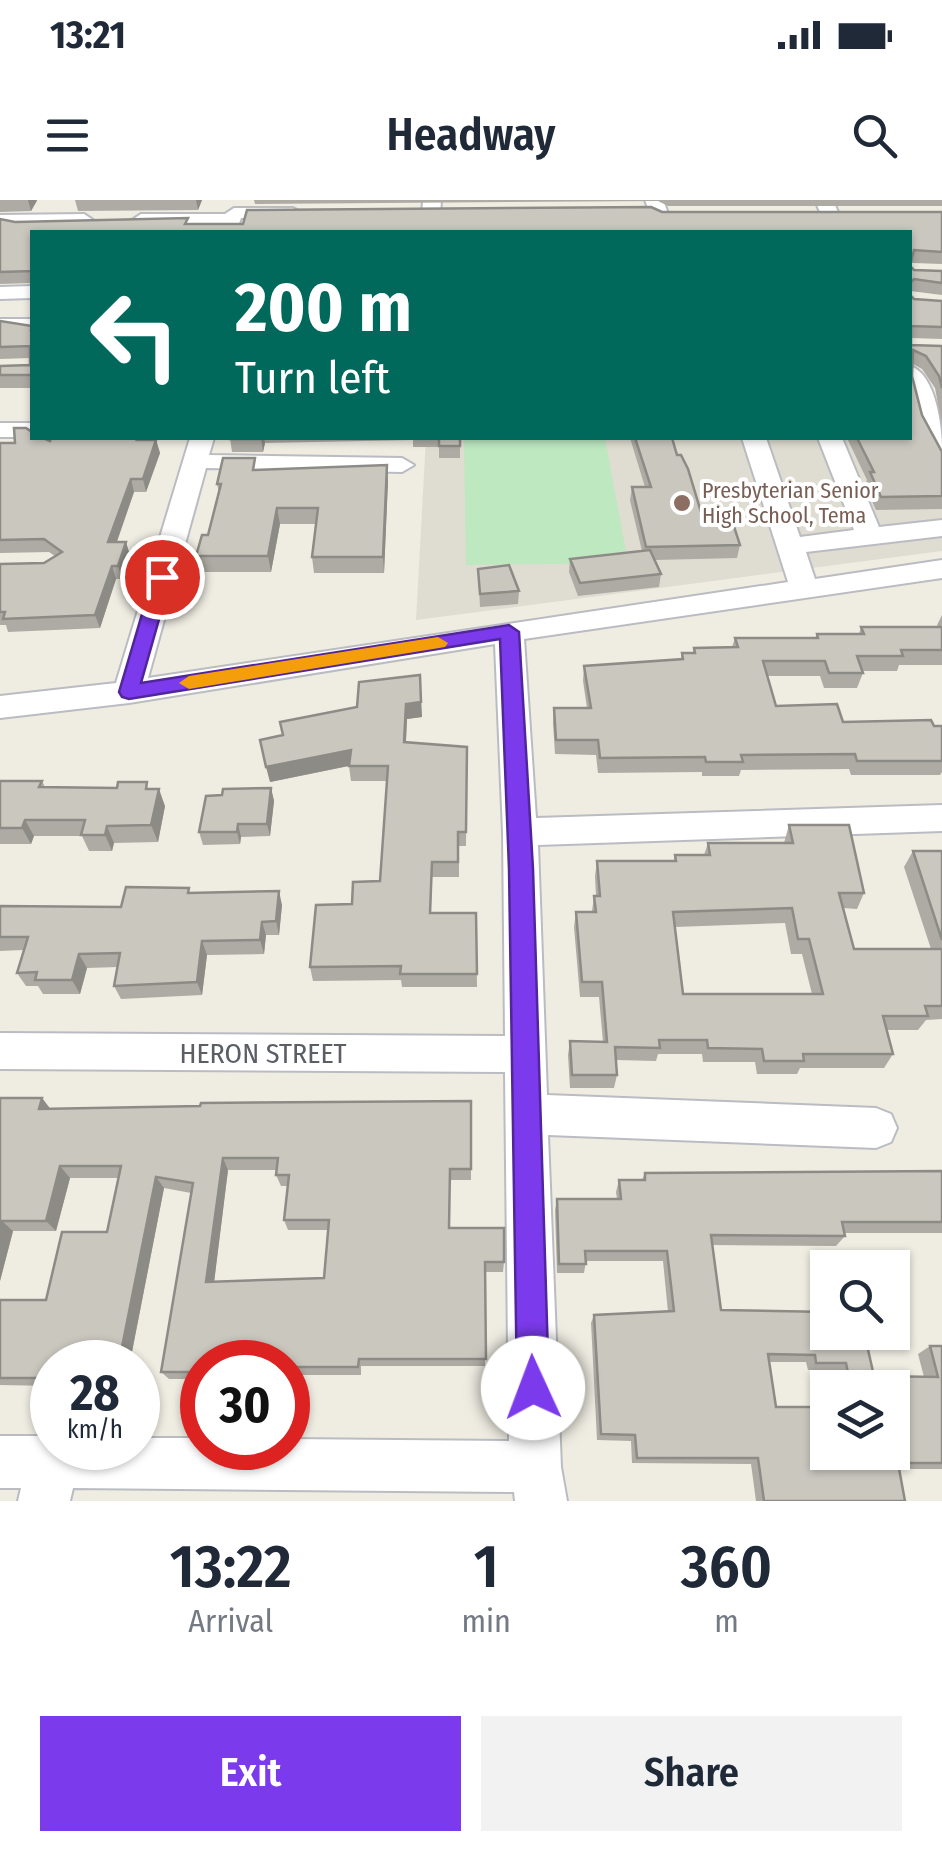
<!DOCTYPE html>
<style>
:root{--surface:#fff;--page:#f2f2f3;--text:#1f2937;--muted:#747a83;--accent:#7c3aed}
body{margin:0;font-family:"Fira Sans Condensed",sans-serif;background:var(--page);color:var(--text);height:100vh;display:flex;flex-direction:column;font-size:38px;white-space:nowrap}
*{box-sizing:border-box;margin:0}
p{font-size:32px;color:var(--muted)}
.icon{flex:none;width:55px;height:55px;fill:none;stroke:currentColor;stroke-width:2;stroke-linecap:round;stroke-linejoin:round}
.map{position:relative;height:1301px;overflow:hidden}
.drawer{display:flex;flex-direction:column;background:var(--surface);flex:1}
.drawer>*{flex:none}
.top-card{position:absolute;left:30px;top:30px;width:882px;height:210px;border-radius:0px;box-shadow:0 2px 8px #0004;background:#00695c;color:#fff;overflow:hidden}
.fabs{position:absolute;left:810px;top:1050px;display:grid;gap:20px}
.fabs a{display:grid;place-items:center;width:100px;height:100px;border-radius:0px;background:var(--surface);box-shadow:0 2px 8px #0004;font-size:50px}
.speed{position:absolute;left:30px;top:1140px;display:flex;gap:20px;font-size:50px;font-weight:700;text-align:center}
.speed>*{display:grid;place-content:center;width:130px;height:130px;border-radius:50%;background:var(--surface);box-shadow:0 2px 8px #0004;line-height:1}
.speed small{font-size:25px;font-weight:400}
.speed .limit{border:15px solid #d22;background:#fff;color:#111}
.pin{position:absolute;display:grid;place-items:center;width:85px;height:85px;color:#fff;margin:-42px;border:5px solid #fff;border-radius:50%;box-shadow:0 2px 10px #0007}
.me{position:absolute;width:110px;margin:-55px;rotate:358deg;stroke-linejoin:round;filter:drop-shadow(0 0 8px #0008)}
.turn{display:flex;align-items:center;gap:35px;height:210px;padding:0 40px;font-size:45px}
.turn .icon{width:130px;height:130px;stroke-width:2.5}
.turn b{display:block;font-size:70px;line-height:85px}
.eta{display:flex;justify-content:space-evenly;align-items:center;height:170px;text-align:center}
.eta b{font-size:60px;font-weight:600;line-height:70px}
.primary-button{display:flex;gap:20px;margin-top:auto;padding:20px 40px}
.primary-button a{flex:1;height:115px;border-radius:0px;background:var(--accent);color:#fff;font-size:40px;font-weight:600;line-height:115px;text-align:center}
.primary-button a+a{background:var(--page);color:var(--text)}
.status{display:flex;justify-content:space-between;align-items:center;height:70px;padding:0 50px;background:var(--surface);direction:ltr}
.status svg{height:28px;fill:currentColor}
header{display:flex;justify-content:space-between;align-items:center;height:130px;padding:0 40px;background:var(--surface);font-size:45px;font-weight:600}
.map>svg:first-child{display:block}
.education{fill:#dfdcd1}
.green{fill:#bde8c0}
.lines{fill:none;stroke-linecap:round;stroke-linejoin:round}
.minor-casing{stroke:#babcc2;stroke-width:4}
.minor{fill:#fff;fill-rule:evenodd}
.wall{fill:#aeaba4;fill-rule:evenodd}
.shaded-wall{fill:#8d8b86}
.building{fill:#cac7bf;stroke:#8d8b86;stroke-width:2.5;fill-rule:evenodd}
.route{fill:#7c3aed;stroke:#51269a;stroke-width:2.5}
.slow{fill:#f59e0b}
.education-dot{fill:#8d6e63;stroke:#fff;stroke-width:4}
.labels{text-anchor:middle;stroke-width:8;stroke-linejoin:round;paint-order:stroke}
.far-education-label{font-size:22px;fill:#785e54;stroke:#fff;text-anchor:start}
.street-label{font-size:28px;fill:#5b5e64;stroke:#fff}
</style>
<div class="status"><b>13:21</b><svg viewBox="0 0 49 12"><path d="M0 12V9h3v3zM5 12V6h3v6zM10 12V3h3v9zM15 12V0h3v12zM26 1h20v11H26zM47 4h2v5h-2z"/></svg></div>
<header><svg class="icon" aria-label="menu" viewBox="0 0 24 24"><path d="M4 6h16M4 12h16M4 18h16"/></svg>Headway<svg class="icon" aria-label="search" viewBox="0 0 24 24"><circle cx="10" cy="10" r="6"/><path d="M15 15l6 6"/></svg></header>
<div class="map">
<svg width="942" height="1301" viewBox="0 0 942 1301">
<rect width="100%" height="100%" fill="#efede2"/>
<!-- education -->
<polygon class="education" points="426,238 910,238 942,255 942,351 416,420"/>
<!-- green -->
<polygon class="green" points="464,238 605,238 628,363 466,365"/>
<g class="lines">
<!-- minor casing -->
<g class="minor-casing">
<g id="minor">
<polygon points="423,0 441,0 439,32 421,32"/>
<polygon points="645,0 663,0 675,32 657,32"/>
<polygon points="815,0 833,0 846,32 828,32"/>
<polygon points="234,8 293,8 302,13 293,18 241,18 236,32 218,32 221,25 141,26 132,20 141,14 225,14"/>
<polygon points="84,14 93,20 91,24 0,27 0,15"/>
<polygon points="32,86 32,98 0,99 0,87"/>
<rect x="0" y="119" width="32" height="12"/>
<path d="M910 166C936 174 942 227 942 250 916 244 910 189 910 166Z"/>
<rect x="0" y="223" width="32" height="14"/>
<polygon points="190,238 214,238 209,255 402,258 414,265 402,272 206,268 148,478 788,382 742,238 766,238 800,337 854,330 818,238 842,238 879,327 942,320 942,336 806,352 815,379 942,360 942,378 524,439 536,618 942,605 942,631 538,645 547,895 876,908 891,914 897,928 891,942 876,948 548,935 561,1267 567,1301 515,1301 514,1292 73,1288 70,1301 18,1301 21,1288 0,1288 0,1236 52,1236 52,1248 138,1248 138,1238 202,1238 202,1248 288,1248 288,1239 509,1241 505,872 0,869 0,833 505,836 503,632 495,444 129,503 0,518 0,496 116,483"/>
</g>
</g>
<!-- minor -->
<use href="#minor" class="minor"/>
</g>
<!-- wall -->
<g class="wall">
<polygon points="0,0 37,0 37,1 31,11 0,12"/>
<polygon points="75,0 202,0 198,10 78,11"/>
<polygon points="254,0 942,0 942,6 668,6 658,1 255,4"/>
<polygon points="662,12 942,12 942,64 32,32 32,83 0,84 0,19 15,22 243,24"/>
<polygon points="910,66 914,70 942,83 942,95 910,91 910,95 914,99 942,101 942,139 911,138 911,145 942,146 942,225 935,188 922,169 913,164 912,176 922,215 942,252 942,309 876,310 865,285 867,280 847,238 910,238"/>
<polygon points="0,121 32,126 32,188 0,188 0,166 30,165 30,158 0,159"/>
<polygon points="230,238 460,238 460,258 439,258 439,247 413,247 413,240 265,243 263,252 232,252"/>
<polygon points="630,238 672,238 677,255 701,312 740,345 737,358 655,360 661,374 659,387 578,396 569,372 570,359 642,351 630,300 632,287 645,287"/>
<polygon points="156,240 160,253 146,292 134,292 117,342 130,355 122,379 116,379 100,428 8,432 6,425 0,425 0,364 44,363 55,356 49,352 0,353 0,243"/>
<polygon points="257,269 388,281 384,373 314,373 312,357 316,324 280,324 271,372 200,372 196,356 208,335 219,293 217,284"/>
<polygon points="478,369 519,391 518,404 480,407"/>
<polygon points="942,415 942,465 899,465 897,471 862,471 863,473 857,488 824,488 820,476 768,476 776,506 843,522 942,526 942,572 940,575 851,575 849,569 741,570 739,576 702,576 702,572 598,573 596,555 555,554 553,523 554,508 587,508 583,481 584,466 681,459 682,453 693,453 694,448 732,447 735,438 815,438 817,434 859,434 861,427 938,427 937,425"/>
<polygon points="420,475 422,517 407,519 406,543 467,547 466,646 459,646 459,677 432,677 431,713 476,713 477,787 402,787 401,780 313,781 310,767 352,704 380,681 387,581 351,581 349,566 270,582 283,535 357,507"/>
<polygon points="0,581 42,581 45,587 150,589 165,606 158,642 114,643 112,651 89,651 82,636 34,636 31,644 0,644"/>
<polygon points="271,588 274,601 270,636 241,637 240,644 203,645 199,632 222,595"/>
<path d="M789 625 864 693 857 709 843 708 854 749H931L904 667 913 651H942V819L926 820 918 830H887L893 854 884 868H800L797 874H757L755 862H703L702 854H658L656 861 616 860 617 875 614 888H570L568 855 570 841 603 842 599 797H580L574 727 576 712 592 711 594 696H596L595 676 597 661H674L675 655H704L708 643H784ZM785 723 791 754H802L812 794H683L675 727Z"/>
<polygon points="191,693 282,705 279,735 266,735 264,754 207,755 202,795 121,799 114,786 118,767 87,768 80,794 43,794 38,786 26,786 17,773 23,750 0,751 0,706 121,707"/>
<path d="M0 898H42L50 909 471 901V980H450V1028L504 1062 503 1072H485V1166H361V1175H288V1162H202V1179H169L161 1172 191 993 164 988 130 1162H52V1186L0 1185V1100H46L107 1032 119 978H70L56 1031H13L0 1081ZM228 970H277L276 975 281 986H287L284 1020 288 1030H328L324 1078 214 1082Z"/>
<path d="M942 971V1033H844L845 1036 836 1046 712 1045 721 1110 828 1112 874 1176 924 1177 918 1154 930 1146H942V1269H899L905 1301H756L751 1264 632 1263 631 1241 597 1240 591 1123 594 1115 668 1112 663 1061H586L584 1073H557L555 1010 557 999H617L616 992 619 980H642L645 973ZM769 1162H806L808 1170H836L840 1188H892L828 1252 776 1207Z"/>
</g>
<!-- shaded-wall -->
<g class="shaded-wall">
<polygon points="28,0 37,0 31,11"/>
<polygon points="196,0 202,0 198,10"/>
<polygon points="261,238 264,238 265,243 263,252"/>
<polygon points="156,240 160,253 146,292 143,279"/>
<polygon points="387,265 388,281 384,373 383,357"/>
<polygon points="131,279 134,292 112,355 108,342"/>
<polygon points="277,308 280,324 271,372 268,356"/>
<polygon points="126,342 130,355 122,379 118,366"/>
<polygon points="112,366 116,379 100,428 95,415"/>
<polygon points="421,502 422,517 407,519 405,557 404,542 406,504"/>
<polygon points="351,550 353,565 270,582 266,567"/>
<polygon points="271,588 274,601 270,636 267,624"/>
<polygon points="159,589 165,606 158,642 151,625"/>
<polygon points="25,620 34,636 31,644 22,628"/>
<polygon points="238,624 241,637 240,644 237,632"/>
<polygon points="107,626 114,643 112,651 105,635"/>
<polygon points="279,691 282,705 279,735 276,721"/>
<polygon points="262,722 266,735 264,754 260,740"/>
<polygon points="202,741 207,755 202,795 197,782"/>
<polygon points="79,754 87,768 80,794 72,780"/>
<polygon points="42,898 52,911 39,909"/>
<polygon points="223,958 228,970 213,1091 206,1082"/>
<polygon points="60,966 70,978 56,1031 46,1021"/>
<polygon points="156,977 164,988 130,1162 119,1162"/>
<polygon points="2,1021 13,1031 0,1081 0,1028"/>
</g>
<!-- building -->
<g class="building">
<polygon points="651,7 662,12 942,12 942,52 914,50 910,66 910,32 32,32 32,71 0,72 0,19 15,22 188,18 185,24 243,24 247,10"/>
<polygon points="910,66 914,70 942,71 942,83 914,79 910,83 910,95 914,99 942,101 942,127 911,126 911,145 942,146 942,188 939,176 926,156 913,150 912,176 922,215 942,252 942,296 881,297 870,272 874,272 857,238 910,238"/>
<polygon points="0,121 32,126 31,130 32,130 32,175 0,175 0,166 30,165 30,146 0,147"/>
<polygon points="14,228 26,228 32,232 32,238 43,238 50,241 51,238 138,238 137,240 156,240 143,279 131,279 108,342 126,342 118,366 112,366 95,415 3,419 5,412 0,412 0,364 44,363 62,352 44,339 0,340 0,243 15,243"/>
<rect x="230" y="238" width="31" height="1"/>
<rect x="439" y="238" width="21" height="8"/>
<polygon points="635,238 672,238 677,255 681,255 688,269 701,312 729,311 740,345 646,347 632,287 651,287"/>
<polygon points="223,258 255,258 253,270 387,265 383,357 312,357 318,308 277,308 268,356 196,356 202,335 208,335 221,284 217,284"/>
<polygon points="650,350 661,374 580,383 570,359"/>
<polygon points="509,365 519,391 480,394 478,369"/>
<polygon points="861,427 942,427 942,450 901,450 903,456 857,456 863,473 829,473 825,461 763,461 776,506 837,504 843,522 931,520 934,526 942,526 942,561 857,561 855,554 741,555 743,562 706,562 705,557 600,558 598,540 556,540 554,508 591,508 584,466 683,459 682,453 695,453 694,448 738,447 735,438 818,438 817,434 864,434"/>
<polygon points="420,475 421,502 406,504 404,542 467,547 466,632 458,632 458,662 432,662 430,713 476,713 477,774 400,774 401,766 310,767 316,705 352,704 353,682 380,681 388,566 349,566 351,550 266,567 260,540 283,535 280,522 357,507 359,482"/>
<polygon points="0,581 42,581 39,587 117,588 118,582 147,582 146,589 159,589 151,625 107,626 105,635 81,635 85,620 25,620 22,628 0,628"/>
<polygon points="271,588 267,624 238,624 237,632 199,632 206,596 222,595 223,589"/>
<path d="M789 625H849L864 693H839L854 749H942V806H925L928 816H883L893 854H803L804 861H764L762 849 708 848 707 840H659L660 848 615 847 617 875H572L570 841 607 842 602 782H582L576 712H596L594 696H600L597 661H676L675 655H710L708 643H793ZM792 708 798 739H809L823 794H683L673 712Z"/>
<polygon points="913,651 942,651 942,740"/>
<polygon points="126,687 189,688 188,693 279,691 276,721 262,722 260,740 202,741 197,782 114,786 120,753 79,754 72,780 35,780 37,772 17,773 28,737 0,737 0,706 121,707"/>
<path d="M0 898H42L39 909 200 906 201 903 471 901V969H450L449 1028H504V1062H485L486 1159H359L358 1167H288V1162H202V1172H161L193 983 156 977 119 1162H52V1178H0V1100H46L62 1032H107L121 966H60L46 1021H2L0 1028ZM223 958H278L276 975H289L284 1020H329L324 1078 206 1082Z"/>
<path d="M942 971V1022H842L845 1036 711 1035 721 1110 828 1112V1132H864L874 1176 938 1177 930 1146H942V1263H898L905 1301H764L758 1258H637L635 1235 601 1234 594 1115 674 1111 667 1051H585L586 1064H559L557 999H621L619 980H645V973ZM768 1154 815 1155 816 1163H846L851 1188H892V1252H828V1207H776Z"/>
</g>
<!-- route -->
<polygon class="route" points="162,371 171,377 141,483 509,425 519,432 533,669 549,1188 544,1200 533,1204 521,1200 517,1188 509,669 500,439 129,499 122,497 119,492 153,377"/>
<!-- slow -->
<polygon class="slow" points="438,437 448,443 445,447 189,489 179,483 189,476"/>
<!-- markers -->
<circle class="education-dot" cx="682" cy="303" r="10"/>
<g class="labels">
<!-- far-education labels -->
<g class="far-education-label">
<text x="702" y="298">Presbyterian Senior<tspan x="702" dy="25">High School, Tema</tspan></text>
</g>
<!-- street labels -->
<g class="street-label">
<text x="263" y="863">HERON STREET</text>
</g>
</g>
</svg>
<div class="fabs">
<a><svg class="icon" aria-label="search" viewBox="0 0 24 24"><circle cx="10" cy="10" r="6"/><path d="M15 15l6 6"/></svg></a>
<a><svg class="icon" aria-label="layers" viewBox="0 0 24 24"><path d="M12 4l9 5-9 5-9-5zM3 14l9 5 9-5"/></svg></a>
</div>
<div class="speed"><div>28<small>km/h</small></div><div class="limit">30</div></div>
<div class="pin" style="left:162px;top:377px;background:#d93025"><svg class="icon" aria-label="arrive" viewBox="0 0 24 24"><path d="M6 21V4h12l-3 4 3 4H6"/></svg></div>
<svg class="me" style="left:533px;top:1188px" viewBox="-20 -20 40 40"><circle r="19" fill="#fff"/><path d="M0-13L10 11 0 6-10 11z" fill="#7c3aed"/></svg>
<div class="top-card">
<div class="turn"><svg class="icon" aria-label="left" viewBox="0 0 24 24"><path d="M17 20v-9H6M10 6l-5 5 5 5"/></svg><div><b>200 m</b>Turn left</div></div>
</div>
</div>
<section class="drawer">
<div class="eta">
<div><b>13:22</b><p>Arrival</p></div>
<div><b>1</b><p>min</p></div>
<div><b>360</b><p>m</p></div>
</div>
<div class="primary-button"><a>Exit</a><a>Share</a></div>
</section>
